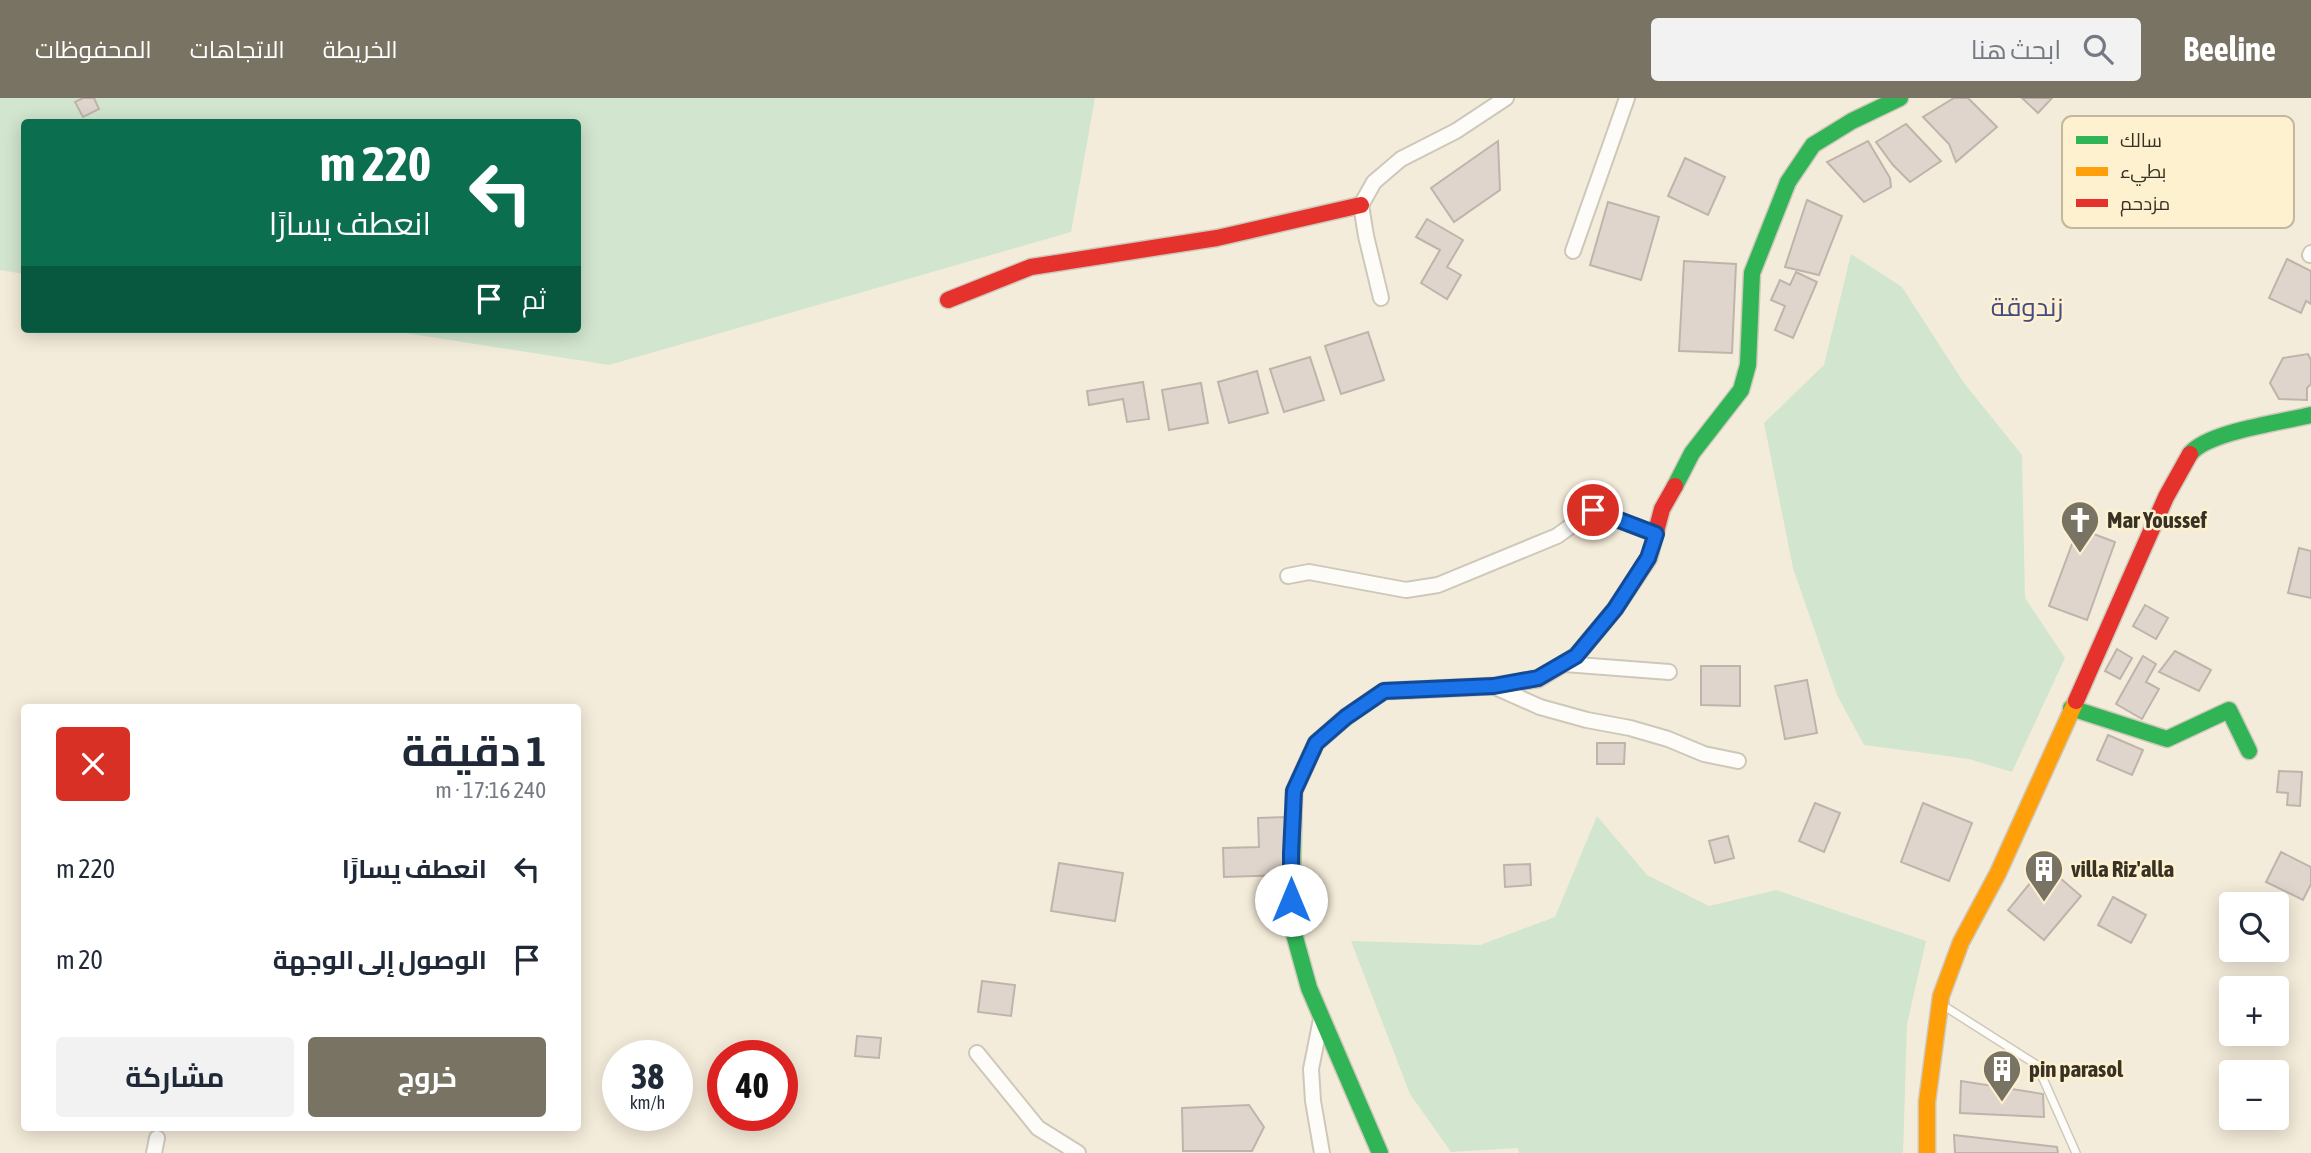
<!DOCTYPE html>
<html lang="ar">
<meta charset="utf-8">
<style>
:root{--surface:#fff;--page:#f2f2f3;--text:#1f2937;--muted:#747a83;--accent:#797364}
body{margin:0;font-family:"Asap Condensed",Cairo,sans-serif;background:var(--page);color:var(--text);direction:rtl;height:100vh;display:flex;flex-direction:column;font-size:26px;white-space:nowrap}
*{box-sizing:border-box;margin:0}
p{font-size:23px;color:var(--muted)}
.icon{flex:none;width:38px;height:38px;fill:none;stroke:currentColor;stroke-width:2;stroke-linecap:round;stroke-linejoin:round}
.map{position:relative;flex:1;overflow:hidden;direction:ltr}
.side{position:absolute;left:21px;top:606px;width:560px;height:427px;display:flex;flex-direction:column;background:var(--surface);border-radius:7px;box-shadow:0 4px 18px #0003;direction:rtl}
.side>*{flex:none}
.banner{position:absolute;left:21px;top:21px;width:560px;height:214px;border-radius:7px;box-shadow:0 4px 18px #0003;direction:rtl;background:#0b6e4f;color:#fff;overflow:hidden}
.tools{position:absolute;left:2219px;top:794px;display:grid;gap:14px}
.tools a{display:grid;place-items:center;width:70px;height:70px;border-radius:7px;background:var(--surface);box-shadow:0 4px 18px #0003;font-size:35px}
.speed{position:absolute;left:602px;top:942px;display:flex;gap:14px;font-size:35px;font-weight:700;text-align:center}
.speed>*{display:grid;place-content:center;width:91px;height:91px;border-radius:50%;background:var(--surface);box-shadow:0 4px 18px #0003;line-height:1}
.speed small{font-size:18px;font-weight:400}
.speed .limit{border:10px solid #d22;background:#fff;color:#111}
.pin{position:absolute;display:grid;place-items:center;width:60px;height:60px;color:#fff;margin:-30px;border:4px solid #fff;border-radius:50%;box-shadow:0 2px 7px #0007}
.me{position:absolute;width:77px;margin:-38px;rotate:0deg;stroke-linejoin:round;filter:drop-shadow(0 0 5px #0008)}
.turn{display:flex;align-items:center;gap:24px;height:147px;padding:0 35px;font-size:32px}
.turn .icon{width:91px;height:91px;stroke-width:2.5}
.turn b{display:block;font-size:49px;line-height:60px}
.then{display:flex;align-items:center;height:66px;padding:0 35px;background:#0003;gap:14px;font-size:26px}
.round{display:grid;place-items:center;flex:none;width:74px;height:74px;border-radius:7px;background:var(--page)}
.summary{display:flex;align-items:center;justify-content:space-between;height:119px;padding:0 35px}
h1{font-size:42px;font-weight:700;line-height:52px}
.button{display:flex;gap:14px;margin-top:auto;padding:14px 35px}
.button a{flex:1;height:80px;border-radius:7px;background:var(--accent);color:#fff;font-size:28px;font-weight:700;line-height:80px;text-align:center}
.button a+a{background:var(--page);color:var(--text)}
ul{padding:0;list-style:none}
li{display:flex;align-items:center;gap:21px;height:91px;padding:0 35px}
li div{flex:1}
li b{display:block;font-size:26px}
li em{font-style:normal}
header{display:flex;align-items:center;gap:42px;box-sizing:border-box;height:98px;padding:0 35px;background:var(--accent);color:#fff}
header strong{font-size:33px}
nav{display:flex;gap:38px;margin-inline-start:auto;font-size:24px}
.search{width:490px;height:63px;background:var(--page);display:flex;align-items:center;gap:18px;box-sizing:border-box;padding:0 24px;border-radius:7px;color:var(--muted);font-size:26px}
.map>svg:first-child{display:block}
.green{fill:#d2e5ce}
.building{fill:#e0d5cc;stroke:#bfb4ab;stroke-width:2}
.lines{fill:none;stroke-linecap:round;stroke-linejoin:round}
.lane-casing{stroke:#cec8ba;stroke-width:10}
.street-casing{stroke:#cec8ba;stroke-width:18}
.fast-casing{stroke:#cec8ba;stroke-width:19}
.slow-casing{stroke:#cec8ba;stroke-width:19}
.jam-casing{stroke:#cec8ba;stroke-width:19}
.lane{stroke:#fdfcf9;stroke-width:7}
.street{stroke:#fdfcf9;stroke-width:14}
.fast{stroke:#30b455;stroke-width:16}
.slow{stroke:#ff9f0a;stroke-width:16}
.jam{stroke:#e5322d;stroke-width:16}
.route-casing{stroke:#114b97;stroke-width:18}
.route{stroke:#1a73e8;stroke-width:12}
.labels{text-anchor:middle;stroke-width:5;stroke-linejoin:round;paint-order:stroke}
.poi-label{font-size:23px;font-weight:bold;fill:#373225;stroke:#fef1cf;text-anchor:start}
.quarter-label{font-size:26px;fill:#444a87;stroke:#fef1cf}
.key{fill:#fef1cf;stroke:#c2b89c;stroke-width:2}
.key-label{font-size:19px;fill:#373225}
</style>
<header>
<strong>Beeline</strong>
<div class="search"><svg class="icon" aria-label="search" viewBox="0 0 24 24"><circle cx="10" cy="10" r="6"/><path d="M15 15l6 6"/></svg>ابحث هنا</div>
<nav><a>الخريطة</a><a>الاتجاهات</a><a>المحفوظات</a></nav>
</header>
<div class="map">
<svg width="2311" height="1055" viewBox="0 0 2311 1055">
<rect width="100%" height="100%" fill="#f4ecda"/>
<!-- green -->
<g class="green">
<polygon points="0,0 1095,0 1071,134 609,267 380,231 578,231 578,24 24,24 24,176 0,172"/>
<polygon points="1851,156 1902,189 1964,285 2022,357 2025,500 2065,560 2012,674 1969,661 1864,647 1837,597 1793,470 1764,325 1824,267"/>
<polygon points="1597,718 1647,777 1709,808 1776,792 1926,843 1907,926 1903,1055 1519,1055 1518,1050 1451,1054 1410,996 1351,843 1480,847 1555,819"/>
</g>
<!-- building -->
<g class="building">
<polygon points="83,0 94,0 99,11 83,19 75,4"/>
<polygon points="1954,0 1968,0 1997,29 1956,64 1949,46 1923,19"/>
<polygon points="2022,0 2052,0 2038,15"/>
<polygon points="1906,26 1941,63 1910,84 1893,67 1876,44"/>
<polygon points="1498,43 1500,92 1454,124 1431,90"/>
<polygon points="1868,43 1890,80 1891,89 1864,104 1827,64"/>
<polygon points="1685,60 1725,79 1708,117 1668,98"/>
<polygon points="1807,102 1842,118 1819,177 1785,169"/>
<polygon points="1608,104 1659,119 1641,182 1590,167"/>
<polygon points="1427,121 1463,142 1447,169 1461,177 1447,201 1421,185 1440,152 1416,139"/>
<polygon points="2287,161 2311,173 2311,206 2306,203 2301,215 2269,200"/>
<polygon points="1684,163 1736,166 1732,255 1679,253"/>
<polygon points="1796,174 1817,184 1793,240 1775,232 1785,208 1771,202 1780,182 1790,187"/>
<polygon points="1368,234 1384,282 1341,296 1325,248"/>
<polygon points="2308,256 2311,262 2311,286 2307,290 2307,302 2279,301 2270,285 2283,260"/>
<polygon points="1310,259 1324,302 1284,314 1270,271"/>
<polygon points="1257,273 1268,315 1229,325 1218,284"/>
<polygon points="1143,284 1149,321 1127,324 1123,301 1089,307 1087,293"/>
<polygon points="1201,285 1208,325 1169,332 1162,292"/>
<polygon points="2078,430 2115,444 2087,522 2049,508"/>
<polygon points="2299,450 2311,453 2311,500 2288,495"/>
<polygon points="2145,507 2168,520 2156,541 2133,528"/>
<polygon points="2117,551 2132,560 2120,581 2105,573"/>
<polygon points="2175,553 2211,572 2199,593 2159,574"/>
<polygon points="2143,558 2156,566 2146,584 2159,591 2142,621 2116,606"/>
<polygon points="1701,568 1740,568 1740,608 1701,607"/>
<polygon points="1807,582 1817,635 1785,641 1775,588"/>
<polygon points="2108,637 2143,652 2132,677 2097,662"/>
<polygon points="1597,645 1625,645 1624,666 1597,666"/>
<polygon points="2279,673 2302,674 2300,708 2287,707 2288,695 2277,694"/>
<polygon points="1815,705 1840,715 1824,754 1799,743"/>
<polygon points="1923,705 1972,725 1949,783 1901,764"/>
<polygon points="1287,719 1288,777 1224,779 1223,750 1259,749 1258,720"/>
<polygon points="1728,738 1734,760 1715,765 1709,743"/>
<polygon points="2281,754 2311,769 2311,786 2303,802 2266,784"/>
<polygon points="1059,765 1123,775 1115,823 1051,813"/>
<polygon points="1530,766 1531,787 1505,789 1504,767"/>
<polygon points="2045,767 2081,798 2044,842 2008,812"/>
<polygon points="2113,799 2146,817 2131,845 2098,827"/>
<polygon points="982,883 1015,887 1011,918 978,914"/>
<polygon points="857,938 881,940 879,960 855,958"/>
<polygon points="1961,983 2043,996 2044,1019 1960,1015"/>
<polygon points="1249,1007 1264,1029 1252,1053 1183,1053 1182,1010"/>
<polygon points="1954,1037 2057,1049 2058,1055 1955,1055"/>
</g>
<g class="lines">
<!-- lane casing -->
<g class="lane-casing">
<polyline id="lane" points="1944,908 2037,967 2076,1055"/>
</g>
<!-- street casing -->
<g class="street-casing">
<g id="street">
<polyline points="1573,153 1627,0"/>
<polyline points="2310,157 2311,155"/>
<polyline points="1381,200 1366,138 1361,107 1374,84 1401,61 1456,33 1506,0"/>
<polyline points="1288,478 1309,474 1406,492 1438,487 1557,438 1593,412 1655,436"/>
<polyline points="1565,566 1669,574"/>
<polyline points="1495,589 1540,609 1587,622 1630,630 1668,641 1704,656 1738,663"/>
<polyline points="1321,921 1311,971 1313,1003 1322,1055"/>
<polyline points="977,955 1038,1030 1078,1055"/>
<polyline points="154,1055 157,1040"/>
</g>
</g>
<!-- fast casing -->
<g class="fast-casing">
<g id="fast">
<path d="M2190 356C2207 334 2282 324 2311 317"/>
<polyline points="1675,388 1692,355 1741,292 1748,267 1752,175 1788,84 1813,47 1852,23 1900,0"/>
<polyline points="2071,610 2167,641 2229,612 2249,653"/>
<polyline points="1380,1055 1309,890 1291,825 1294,693 1316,645 1346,619 1384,593 1411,592"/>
</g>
</g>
<!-- slow casing -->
<g class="slow-casing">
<polyline id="slow" points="1927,1055 1927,1004 1941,898 1961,844 1998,775 2076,603"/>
</g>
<!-- jam casing -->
<g class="jam-casing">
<g id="jam">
<polyline points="948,202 1031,169 1217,140 1361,107"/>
<polyline points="1411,592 1494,588 1538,581 1576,558 1615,511 1649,460 1662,411 1675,388"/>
<polyline points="2076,603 2166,399 2190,356"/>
</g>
</g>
<!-- lane -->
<use href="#lane" class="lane"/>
<!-- street -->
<use href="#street" class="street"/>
<!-- fast -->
<use href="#fast" class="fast"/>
<!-- slow -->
<use href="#slow" class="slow"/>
<!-- jam -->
<use href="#jam" class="jam"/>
</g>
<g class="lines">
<!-- route casing -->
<g class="route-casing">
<polyline id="route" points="1291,802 1291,755 1294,693 1316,645 1346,619 1384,593 1494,588 1538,580 1576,558 1615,511 1648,460 1656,436 1593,412"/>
</g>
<!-- route -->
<use href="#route" class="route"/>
</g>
<!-- icons -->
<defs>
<g id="church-pin" transform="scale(2.0125)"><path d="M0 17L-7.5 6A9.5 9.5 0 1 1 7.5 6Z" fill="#797364" stroke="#fef1cf"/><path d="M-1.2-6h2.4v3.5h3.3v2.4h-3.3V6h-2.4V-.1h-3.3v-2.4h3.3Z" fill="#fff"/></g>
<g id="building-pin" transform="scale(2.0125)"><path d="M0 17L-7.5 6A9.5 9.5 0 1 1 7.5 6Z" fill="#797364" stroke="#fef1cf"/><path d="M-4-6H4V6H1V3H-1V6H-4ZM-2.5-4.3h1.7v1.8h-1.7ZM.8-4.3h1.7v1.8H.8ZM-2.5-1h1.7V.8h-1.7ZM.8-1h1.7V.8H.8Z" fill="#fff"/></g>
</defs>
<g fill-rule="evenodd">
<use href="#church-pin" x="2080" y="422"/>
<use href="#building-pin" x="2044" y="771"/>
<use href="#building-pin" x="2002" y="971"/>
</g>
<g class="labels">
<!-- poi labels -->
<g class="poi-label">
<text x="2107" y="430">Mar Youssef</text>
<text x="2071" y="779">villa Riz'alla</text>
<text x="2029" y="979">pin parasol</text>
</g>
<!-- quarter labels -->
<g class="quarter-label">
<text x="2027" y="218">زندوقة</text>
</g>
</g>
<!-- legend -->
<rect x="2062" y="18" width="232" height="112" rx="10" class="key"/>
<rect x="2076" y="38" width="32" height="8" fill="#30b455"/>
<rect x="2076" y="69" width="32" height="9" fill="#ff9f0a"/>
<rect x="2076" y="101" width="32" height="8" fill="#e5322d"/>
<g class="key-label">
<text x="2120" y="49">سالك</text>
<text x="2120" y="80">بطيء</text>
<text x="2120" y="112">مزدحم</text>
</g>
</svg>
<div class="tools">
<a><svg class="icon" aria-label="search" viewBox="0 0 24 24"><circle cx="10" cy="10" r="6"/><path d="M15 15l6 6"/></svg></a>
<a>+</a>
<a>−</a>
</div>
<div class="speed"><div>38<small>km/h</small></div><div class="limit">40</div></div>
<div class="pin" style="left:1593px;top:412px;background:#d93025"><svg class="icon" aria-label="arrive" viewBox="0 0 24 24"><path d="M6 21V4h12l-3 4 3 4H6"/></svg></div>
<svg class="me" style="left:1291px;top:802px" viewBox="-20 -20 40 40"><circle r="19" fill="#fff"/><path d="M0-13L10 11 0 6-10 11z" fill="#1a73e8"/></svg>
<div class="banner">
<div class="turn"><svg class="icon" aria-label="left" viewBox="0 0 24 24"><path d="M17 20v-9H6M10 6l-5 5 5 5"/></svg><div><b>220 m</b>انعطف يسارًا</div></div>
<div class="then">ثم<svg class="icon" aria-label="arrive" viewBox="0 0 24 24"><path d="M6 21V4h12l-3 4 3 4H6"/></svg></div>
</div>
<section class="side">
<div class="summary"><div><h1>1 دقيقة</h1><p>240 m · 17:16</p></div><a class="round" style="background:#d93025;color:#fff"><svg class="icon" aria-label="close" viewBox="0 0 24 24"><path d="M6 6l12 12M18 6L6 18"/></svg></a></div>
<ul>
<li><svg class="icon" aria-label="left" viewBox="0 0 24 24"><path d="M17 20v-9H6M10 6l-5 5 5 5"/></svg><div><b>انعطف يسارًا</b></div><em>220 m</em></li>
<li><svg class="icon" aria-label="arrive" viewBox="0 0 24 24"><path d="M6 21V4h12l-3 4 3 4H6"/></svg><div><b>الوصول إلى الوجهة</b></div><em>20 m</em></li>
</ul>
<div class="button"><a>خروج</a><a>مشاركة</a></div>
</section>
</div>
